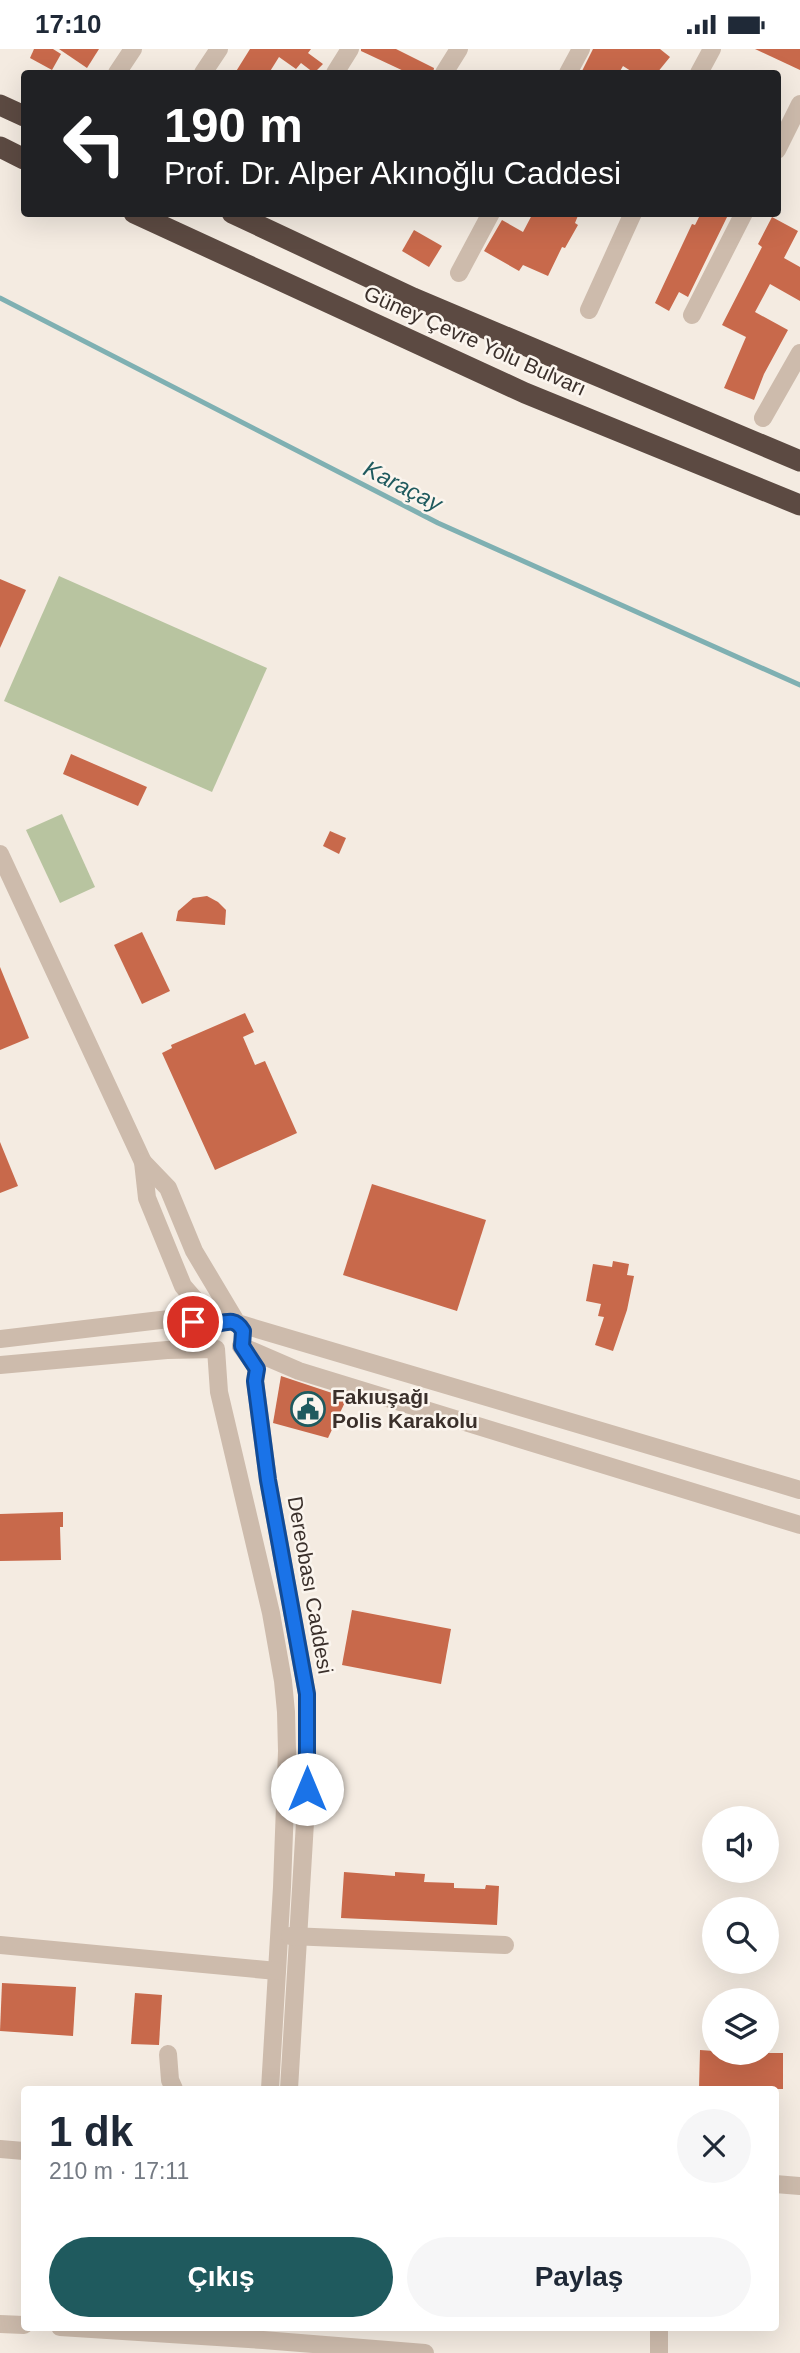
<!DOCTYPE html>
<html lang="tr">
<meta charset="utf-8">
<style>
:root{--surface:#fff;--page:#f6f6f7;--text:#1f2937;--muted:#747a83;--accent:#1f5a5e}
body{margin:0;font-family:Arial,sans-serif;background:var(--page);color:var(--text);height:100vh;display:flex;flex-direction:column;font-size:26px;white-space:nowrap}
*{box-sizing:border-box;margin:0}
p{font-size:23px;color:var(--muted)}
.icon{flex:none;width:38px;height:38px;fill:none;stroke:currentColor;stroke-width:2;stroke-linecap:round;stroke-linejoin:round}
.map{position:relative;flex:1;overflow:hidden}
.sheet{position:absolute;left:21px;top:2037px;width:758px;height:245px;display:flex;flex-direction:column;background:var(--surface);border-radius:7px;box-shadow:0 7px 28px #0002}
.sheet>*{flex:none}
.hud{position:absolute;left:21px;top:21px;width:760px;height:147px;border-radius:7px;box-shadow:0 7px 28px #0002;background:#202124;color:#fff;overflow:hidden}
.fabs{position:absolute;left:702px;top:1757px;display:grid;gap:14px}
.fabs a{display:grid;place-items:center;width:77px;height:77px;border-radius:50%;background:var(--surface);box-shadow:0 7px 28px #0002;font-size:35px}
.pin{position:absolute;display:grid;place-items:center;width:60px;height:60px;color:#fff;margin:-30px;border:4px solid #fff;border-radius:50%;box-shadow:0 2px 7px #0007}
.me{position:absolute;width:77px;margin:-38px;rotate:0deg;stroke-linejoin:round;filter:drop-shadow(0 0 5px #0008)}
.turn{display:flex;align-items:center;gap:24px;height:147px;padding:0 28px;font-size:32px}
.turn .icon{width:91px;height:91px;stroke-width:2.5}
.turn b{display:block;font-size:49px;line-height:60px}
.round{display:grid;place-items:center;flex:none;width:74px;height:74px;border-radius:37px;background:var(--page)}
.overview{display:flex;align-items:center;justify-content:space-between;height:119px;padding:0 28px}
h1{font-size:42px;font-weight:700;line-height:52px}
.primary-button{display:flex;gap:14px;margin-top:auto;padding:14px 28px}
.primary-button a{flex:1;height:80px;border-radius:42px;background:var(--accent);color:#fff;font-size:28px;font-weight:700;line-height:80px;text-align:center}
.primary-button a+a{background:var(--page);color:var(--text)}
.status{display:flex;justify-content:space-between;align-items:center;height:49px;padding:0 35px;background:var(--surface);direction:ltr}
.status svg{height:19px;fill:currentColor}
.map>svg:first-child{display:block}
.green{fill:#b8c4a0}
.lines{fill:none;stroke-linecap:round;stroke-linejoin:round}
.stream{stroke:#7fb0b2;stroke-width:5}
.building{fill:#c8694b}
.minor{stroke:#cdbbac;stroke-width:18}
.highway{stroke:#5c4a42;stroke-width:21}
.route-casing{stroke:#114b97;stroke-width:18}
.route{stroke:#1a73e8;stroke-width:12}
.labels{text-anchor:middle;stroke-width:5;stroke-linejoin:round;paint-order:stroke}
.street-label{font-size:21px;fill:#3b302b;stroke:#fbf5ee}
.poi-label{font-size:21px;font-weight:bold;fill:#3b302b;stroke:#fbf5ee;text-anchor:start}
.water-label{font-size:23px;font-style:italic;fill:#1f5a5e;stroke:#fbf5ee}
</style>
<div class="status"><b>17:10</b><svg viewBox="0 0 49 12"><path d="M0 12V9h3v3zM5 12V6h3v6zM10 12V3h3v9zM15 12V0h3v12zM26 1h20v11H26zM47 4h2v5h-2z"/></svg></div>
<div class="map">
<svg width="800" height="2304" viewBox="0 0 800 2304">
<rect width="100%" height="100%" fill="#f4ebe1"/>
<!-- green -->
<g class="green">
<polygon points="59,527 267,619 212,743 4,652"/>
<polygon points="62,765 95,838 60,854 26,781"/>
</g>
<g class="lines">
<!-- stream -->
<polyline class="stream" points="0,249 438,474 800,636"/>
</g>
<!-- building -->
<g class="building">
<polygon points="34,0 53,0 61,5 52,21 30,9"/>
<polygon points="59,0 99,0 87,19"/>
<polygon points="250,0 311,0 308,4 323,15 314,24 301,14 296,20 279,8 269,24 235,24"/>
<polygon points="361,0 396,0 434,19 433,24 408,24 361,2"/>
<polygon points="593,0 660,0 670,8 657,24 634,24 623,17 619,24 581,24"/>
<polygon points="755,0 800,0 800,21"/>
<polygon points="533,164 579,164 575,174 578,176 565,199 562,198 548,227 523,216 519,222 484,202 502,171 523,183"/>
<polygon points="701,164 729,164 688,248 679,243 669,262 655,254 692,175 695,176"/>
<polygon points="772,168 798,182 784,209 800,218 800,252 770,235 755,263 788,281 764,325 754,351 724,339 746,288 722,276 762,198 758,195"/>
<polygon points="414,181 442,197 429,218 402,202"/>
<polygon points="0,530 26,541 0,599"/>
<polygon points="71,705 147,738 138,757 63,725"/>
<polygon points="330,782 346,789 339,805 323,797"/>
<polygon points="207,847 218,853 226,861 225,876 176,872 178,862 193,849"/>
<polygon points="142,883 170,942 142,955 114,896"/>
<polygon points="0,918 29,989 0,1001"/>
<polygon points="245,964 254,983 243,988 255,1016 265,1012 297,1084 215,1121 162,1004 172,999 171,996"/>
<polygon points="0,1093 18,1137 0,1144"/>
<polygon points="372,1135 486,1171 457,1262 343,1226"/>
<polygon points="613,1212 629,1215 627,1226 634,1227 627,1261 613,1302 595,1296 604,1268 598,1267 601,1255 586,1252 593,1215 612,1218"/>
<polygon points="281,1327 347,1349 328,1389 273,1374"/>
<polygon points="63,1463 63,1478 60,1478 61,1511 0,1512 0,1465"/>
<polygon points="352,1561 451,1580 441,1635 342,1616"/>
<polygon points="344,1823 395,1827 395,1823 425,1825 424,1833 454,1834 454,1839 485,1840 486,1836 499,1837 497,1876 341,1869"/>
<polygon points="2,1934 76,1938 73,1987 0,1982"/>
<polygon points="135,1944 162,1946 159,1996 131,1995"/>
<polygon points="700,2001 714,2002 714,2004 783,2004 783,2040 699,2040"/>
</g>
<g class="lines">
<!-- minor -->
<g class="minor">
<polyline points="117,24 133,0"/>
<polyline points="203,24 219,0"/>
<polyline points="335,24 350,0"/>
<polyline points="444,24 459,0"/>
<polyline points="568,24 581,0"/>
<polyline points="699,24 712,0"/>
<polyline points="777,101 800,55"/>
<polyline points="459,224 491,164"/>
<polyline points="589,261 633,164"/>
<polyline points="692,266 744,164"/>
<polyline points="763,369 800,304"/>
<polyline points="0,805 143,1113 147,1149 183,1237 216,1275"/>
<polyline points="143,1113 168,1139 194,1202 237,1274 800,1441"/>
<polyline points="0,1290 169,1270 216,1275"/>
<polyline points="241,1297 257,1319 255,1332 268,1431 307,1645 307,1740 289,2040"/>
<polyline points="241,1297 299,1322 800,1476"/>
<polyline points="0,1316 167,1301 216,1300 219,1343 271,1564 283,1632 286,1663 287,1702 282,1838 270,2040"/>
<polyline points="290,1887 505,1896"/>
<polyline points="0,1896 277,1922"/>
<polyline points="168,2005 170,2031 174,2040"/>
<polyline points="0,2100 24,2102"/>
<polyline points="775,2135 800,2137"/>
<polyline points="0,2275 24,2276"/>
<polyline points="60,2278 263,2291 425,2304"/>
<polyline points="659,2304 659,2278"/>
</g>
<!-- highway -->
<g class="highway">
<polyline points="0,56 24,67"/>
<polyline points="0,98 24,110"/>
<polyline points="134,164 525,344 800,456"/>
<polyline points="232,164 413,249 800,412"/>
</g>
</g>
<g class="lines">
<!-- route casing -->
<g class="route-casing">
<path id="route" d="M193 1273C200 1273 210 1276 217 1275 229 1272 236 1270 243 1282L242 1297 257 1320 255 1332 268 1431 307 1645V1740"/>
</g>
<!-- route -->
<use href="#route" class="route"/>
</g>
<!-- icons -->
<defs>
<g id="civic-ring" transform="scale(1.75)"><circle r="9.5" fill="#fbf5ee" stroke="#1f5a5e" stroke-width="1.5"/><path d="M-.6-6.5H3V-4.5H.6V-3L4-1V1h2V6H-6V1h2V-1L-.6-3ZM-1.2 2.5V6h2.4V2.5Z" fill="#1f5a5e"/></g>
</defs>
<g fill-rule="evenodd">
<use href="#civic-ring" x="308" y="1360"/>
</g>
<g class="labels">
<!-- street labels -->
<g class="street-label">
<text transform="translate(475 292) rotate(24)" y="7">Güney Çevre Yolu Bulvarı</text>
<text transform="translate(310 1536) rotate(80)" y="7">Dereobası Caddesi</text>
</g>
<!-- poi labels -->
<g class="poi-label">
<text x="332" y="1355">Fakıuşağı<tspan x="332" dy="24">Polis Karakolu</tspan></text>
</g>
<!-- water labels -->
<g class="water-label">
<text transform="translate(403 437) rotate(27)" y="8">Karaçay</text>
</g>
</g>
</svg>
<div class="fabs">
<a><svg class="icon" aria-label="sound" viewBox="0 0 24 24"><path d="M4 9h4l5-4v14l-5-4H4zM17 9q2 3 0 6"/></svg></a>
<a><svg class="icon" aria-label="search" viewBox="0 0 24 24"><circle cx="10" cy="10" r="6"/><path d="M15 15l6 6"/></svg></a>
<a><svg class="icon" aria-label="layers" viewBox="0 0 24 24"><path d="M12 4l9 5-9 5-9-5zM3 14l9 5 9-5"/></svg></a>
</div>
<div class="pin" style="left:193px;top:1273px;background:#d93025"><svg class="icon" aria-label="arrive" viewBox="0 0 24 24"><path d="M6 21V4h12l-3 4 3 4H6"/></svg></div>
<svg class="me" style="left:307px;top:1740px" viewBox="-20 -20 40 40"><circle r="19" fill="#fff"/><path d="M0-13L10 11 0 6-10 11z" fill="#1a73e8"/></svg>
<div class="hud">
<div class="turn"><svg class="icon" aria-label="left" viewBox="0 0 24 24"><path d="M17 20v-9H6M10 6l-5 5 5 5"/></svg><div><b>190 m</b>Prof. Dr. Alper Akınoğlu Caddesi</div></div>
</div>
<section class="sheet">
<div class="overview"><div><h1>1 dk</h1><p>210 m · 17:11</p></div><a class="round"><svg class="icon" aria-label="close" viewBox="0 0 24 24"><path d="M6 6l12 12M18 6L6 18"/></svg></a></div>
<div class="primary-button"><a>Çıkış</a><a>Paylaş</a></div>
</section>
</div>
